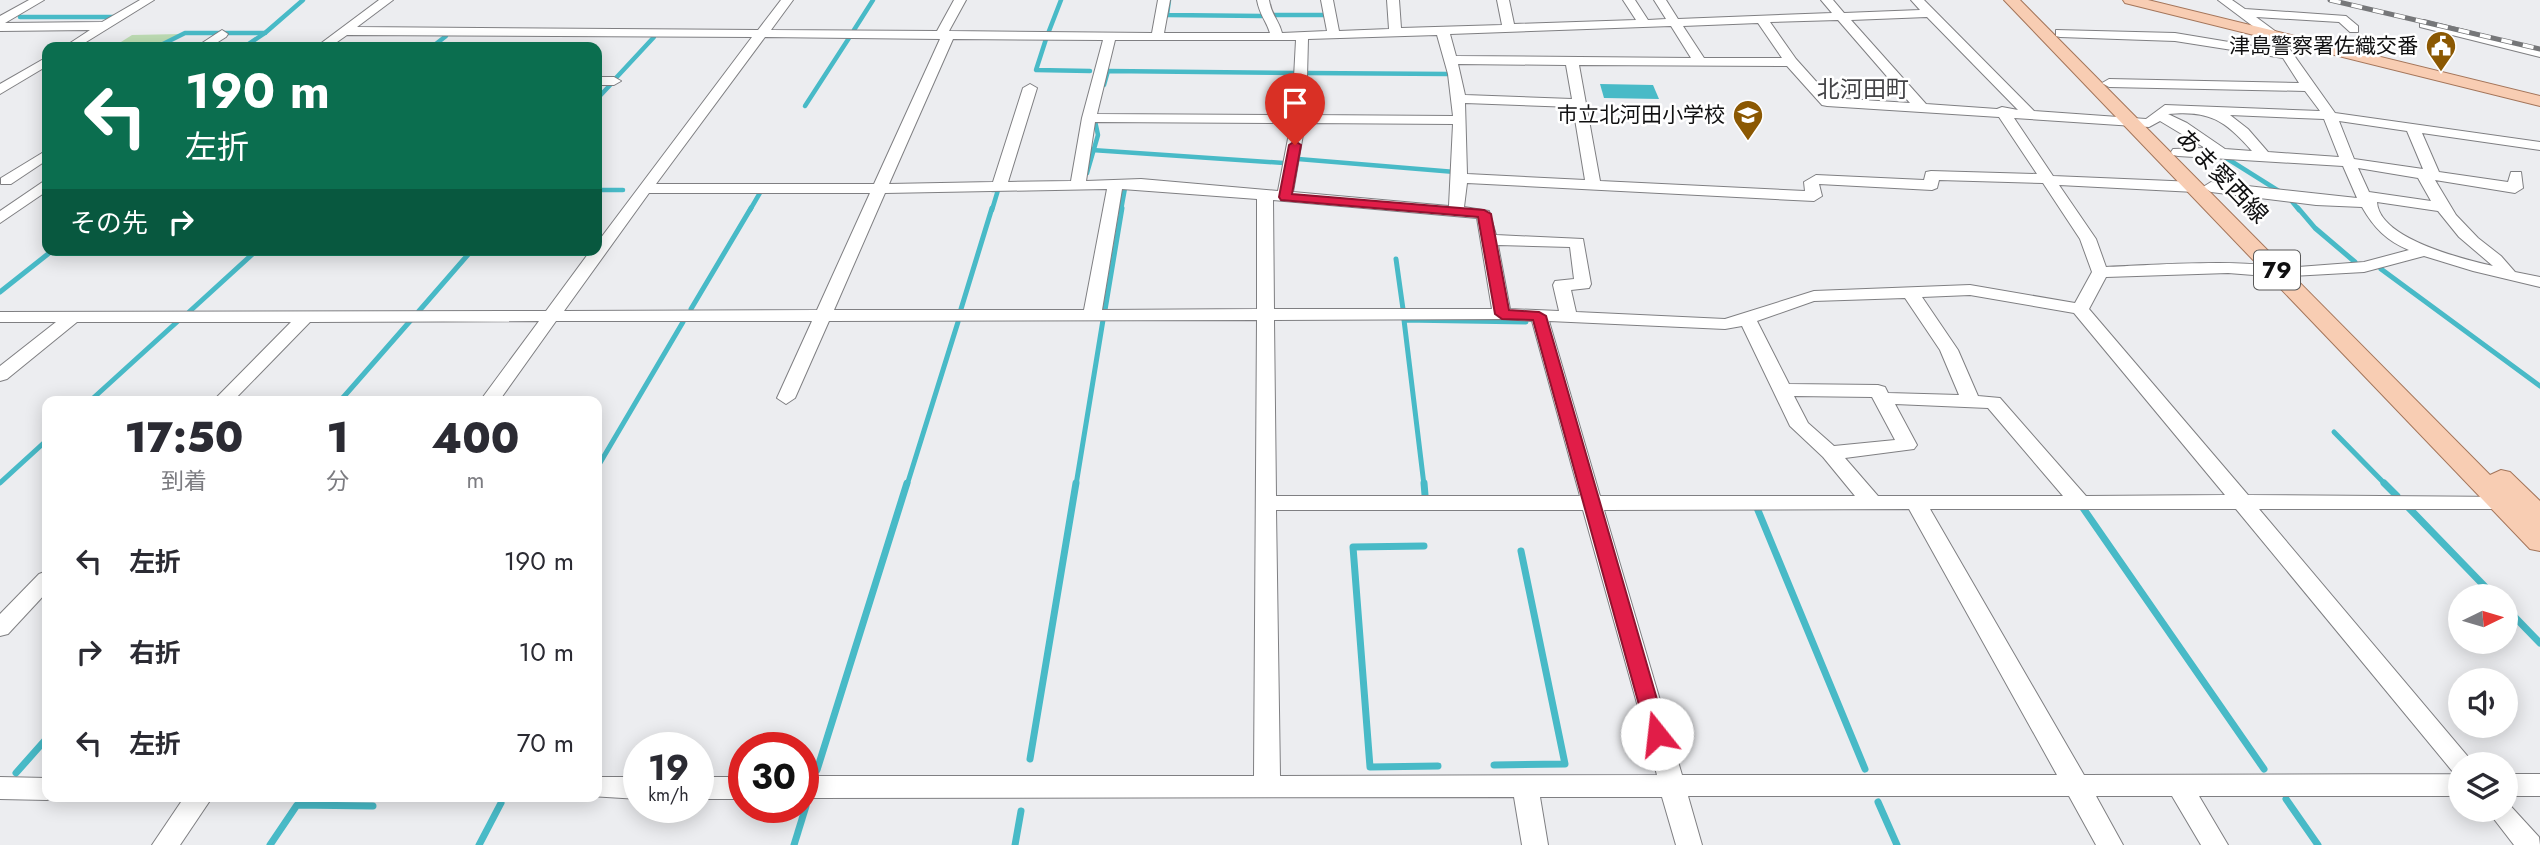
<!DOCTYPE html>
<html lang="ja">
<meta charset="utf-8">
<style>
:root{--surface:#fff;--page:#f2f2f3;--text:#2b2b33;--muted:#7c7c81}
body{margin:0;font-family:Jost,"Noto Sans JP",sans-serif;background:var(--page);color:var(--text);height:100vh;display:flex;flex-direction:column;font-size:26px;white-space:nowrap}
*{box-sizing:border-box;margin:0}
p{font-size:23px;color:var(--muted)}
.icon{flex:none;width:38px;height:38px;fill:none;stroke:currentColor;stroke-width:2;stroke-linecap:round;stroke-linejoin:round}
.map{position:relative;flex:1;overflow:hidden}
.side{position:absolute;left:42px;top:396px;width:560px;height:406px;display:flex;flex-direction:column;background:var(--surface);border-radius:14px;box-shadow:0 4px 18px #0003}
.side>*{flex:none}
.top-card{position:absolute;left:42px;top:42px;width:560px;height:214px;border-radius:14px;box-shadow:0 4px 18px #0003;background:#0b6e4f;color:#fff;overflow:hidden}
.needle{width:46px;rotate:85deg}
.fabs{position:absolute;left:2448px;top:584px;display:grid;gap:14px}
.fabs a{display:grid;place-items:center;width:70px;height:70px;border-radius:50%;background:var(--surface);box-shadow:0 4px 18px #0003;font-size:35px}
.speed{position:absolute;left:623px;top:732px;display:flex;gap:14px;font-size:35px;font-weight:700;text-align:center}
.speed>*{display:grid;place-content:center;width:91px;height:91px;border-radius:50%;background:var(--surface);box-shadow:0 4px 18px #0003;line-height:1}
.speed small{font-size:18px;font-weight:400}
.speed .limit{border:10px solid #d22;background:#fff;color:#111}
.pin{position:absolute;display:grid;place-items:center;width:60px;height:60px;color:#fff;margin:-72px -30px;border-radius:50% 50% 50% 0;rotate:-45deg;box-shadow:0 0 7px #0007}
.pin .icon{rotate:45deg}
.me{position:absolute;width:77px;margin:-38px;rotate:344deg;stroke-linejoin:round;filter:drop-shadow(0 0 5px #0008)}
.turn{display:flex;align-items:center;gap:24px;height:147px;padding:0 28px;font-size:32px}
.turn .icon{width:91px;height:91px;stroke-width:2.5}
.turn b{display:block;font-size:49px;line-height:60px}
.then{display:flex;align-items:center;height:66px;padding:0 28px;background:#0003;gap:14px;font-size:26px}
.eta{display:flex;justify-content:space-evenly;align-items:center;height:119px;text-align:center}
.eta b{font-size:42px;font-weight:800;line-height:49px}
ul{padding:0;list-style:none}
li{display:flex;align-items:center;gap:21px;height:91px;padding:0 28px}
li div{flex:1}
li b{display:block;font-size:26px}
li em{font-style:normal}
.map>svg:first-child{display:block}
.green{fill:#beddb4}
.water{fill:#48bac7}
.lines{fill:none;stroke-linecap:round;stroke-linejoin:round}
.stream-far2{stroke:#48bac7;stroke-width:4.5}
.stream-far1{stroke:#48bac7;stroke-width:5}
.stream{stroke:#48bac7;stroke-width:7}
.minor-casing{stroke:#7f7f82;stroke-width:2}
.major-casing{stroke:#a4755a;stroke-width:2}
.minor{fill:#fff;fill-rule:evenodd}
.major{fill:#f8cdb3;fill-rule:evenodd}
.rail-casing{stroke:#767779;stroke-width:5}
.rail{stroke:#fff;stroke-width:3.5;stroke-dasharray:11;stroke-linecap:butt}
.route{fill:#e11d48;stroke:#92132f;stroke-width:2}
.labels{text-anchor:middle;stroke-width:5;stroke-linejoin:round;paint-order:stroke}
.far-poi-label{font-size:21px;fill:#101011;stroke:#fff;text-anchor:end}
.far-quarter-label{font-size:23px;fill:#444447;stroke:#fff}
.shield{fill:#fff;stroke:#585858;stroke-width:2}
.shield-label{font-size:23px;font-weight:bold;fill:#101011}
.street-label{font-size:24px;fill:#101011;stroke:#fff}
</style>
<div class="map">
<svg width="2540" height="845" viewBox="0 0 2540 845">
<rect width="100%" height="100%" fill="#ecedf0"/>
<!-- green -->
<polygon class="green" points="181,34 155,47 113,47 132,35"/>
<!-- water -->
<polygon class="water" points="1600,84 1653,85 1659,99 1604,98"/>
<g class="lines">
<!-- stream-far2 -->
<g class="stream-far2">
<polyline points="1169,0 1167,15 1262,16"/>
<polyline points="1272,15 1325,15"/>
<polyline points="20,17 115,17"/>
<polyline points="854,30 873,0"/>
<polyline points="1049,31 1061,0"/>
<polyline points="1046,39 1036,70 1090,71"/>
<polyline points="157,47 185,33 265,33"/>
<polyline points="244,47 265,33 303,0"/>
<polyline points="432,47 446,36"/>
<polyline points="1307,73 1448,74"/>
<polyline points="615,79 654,37"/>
<polyline points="1104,85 1108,71 1294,73"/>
<polyline points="597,99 611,84"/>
<polyline points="805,106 849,38"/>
<polyline points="1092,150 1284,163"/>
<polyline points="2223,156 2282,193"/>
<polyline points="1298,159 1455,172"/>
<polyline points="1087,173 1098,135 1095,121"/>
<polyline points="597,190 623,190"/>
<polyline points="2290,199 2299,210"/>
<polyline points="750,210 761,191"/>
<polyline points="992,210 998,190 992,190"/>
<polyline points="1121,210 1125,188"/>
</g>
<!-- stream-far1 -->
<g class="stream-far1">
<polyline points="2298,208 2315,228 2355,262"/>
<polyline points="1396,259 1403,309"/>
<polyline points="2381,269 2540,386"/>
<polyline points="0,292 53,250"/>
<polyline points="691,309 751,208"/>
<polyline points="961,309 992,208"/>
<polyline points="1105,310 1122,208"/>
<polyline points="419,311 472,250"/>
<polyline points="189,312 257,250"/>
<polyline points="90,401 178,321"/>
<polyline points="340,401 411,320"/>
<polyline points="2334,432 2386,485"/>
<polyline points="597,468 683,322"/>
<polyline points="0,483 47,440"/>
<polyline points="907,485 958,322"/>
<polyline points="1076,485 1103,320"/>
<polyline points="1424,485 1404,320 1526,322"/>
</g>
<!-- stream -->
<g class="stream">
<polyline points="1424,483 1425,495"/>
<polyline points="2384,483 2397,496"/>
<polyline points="2407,506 2495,597"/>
<polyline points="1757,508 1865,769"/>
<polyline points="2083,508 2264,769"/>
<polyline points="1424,546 1353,547 1370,767 1438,766"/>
<polyline points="2506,608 2540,643"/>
<polyline points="1030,759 1076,483"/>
<polyline points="1494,765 1565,764 1521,551"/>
<polyline points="817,770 907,483"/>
<polyline points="16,773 47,738"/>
<polyline points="2286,799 2318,845"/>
<polyline points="1878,802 1897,845"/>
<polyline points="270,845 297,805 373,806"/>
<polyline points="479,845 501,803"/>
<polyline points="794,845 806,806"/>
<polyline points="1015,845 1021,811"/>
</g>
<!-- minor casing -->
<g class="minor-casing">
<g id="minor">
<polygon points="29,0 44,0 5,23 102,22 140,0 154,0 78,47 64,47 90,30 0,31 0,16"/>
<path d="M379 0H393L357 27 758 30 781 0H793L771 30 937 31 954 0H966L949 31 1152 33 1158 0H1170L1164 33H1270C1266 20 1260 16 1257 0H1269C1272 17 1278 18 1282 33L1327 31 1321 0H1333L1339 31 1389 29 1387 0H1399L1401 28 1502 25 1497 0H1509L1514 24 1636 20 1623 0H1635L1648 20 1666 19 1654 0H1666L1678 19 1832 13 1821 0H1833L1844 13 1920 10 1911 0H1924L2034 111 2146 119 2165 105 2320 111 2305 91 2109 87 2102 83 2109 79 2299 83 2283 58 2175 41 2060 37 2056 36V30L2175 33 2277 50 2270 39 2218 0H2232L2245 9 2346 16 2358 26V32H2350L2339 22 2256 17 2279 34 2335 113 2540 142V150L2422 133 2439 172 2508 182 2511 172H2521L2523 188 2515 193 2435 180 2456 215 2478 238 2501 256 2515 272 2540 277V287L2473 271 2424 256 2364 272 2292 276 2290 272 2298 267 2364 262 2409 250C2387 241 2374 228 2362 207L2316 205 2211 192 2203 187 2211 182 2357 198 2343 166 2178 156 2173 155 2171 152 2173 149 2205 148 2160 121 2149 127 2014 118 2053 176 2195 182 2203 187 2195 192 2059 185 2096 239 2106 267C2135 266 2272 256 2287 272L2279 277 2228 273 2106 277 2089 309 2248 495 2508 497 2511 502 2508 507 2501 509H2259L2475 765H2460V796H2199L2228 845H2201L2172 796H2096L2123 845H2096L2069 796H1688L1702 845H1676L1662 797H1540L1548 845H1522L1514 797 803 798V776H1254L1257 320 829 321 795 398 786 404 777 398 812 321H556L499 401H480L539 321 310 322 233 401H213L291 322H77L7 379 0 381V366L56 322H0V312L546 311 591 250H597V243L752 37 347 35 330 47H316ZM1927 17 2018 110 2002 107 1997 109 1926 104 1851 20ZM1838 20 1910 103 1831 98 1796 59 1770 22ZM1758 23 1782 58H1704L1683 26ZM1671 26 1691 58 1456 56 1450 34ZM1437 35 1448 74 1453 116 1306 115 1308 39ZM765 37 940 39 874 184H656ZM953 39 1103 40 1082 118 1071 181 1008 182 1037 88 1030 84 1023 88 993 182 889 184ZM1115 40H1296L1292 115 1097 114ZM1458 64 1566 65 1572 99 1465 95ZM1579 65 1787 66 1822 105 1827 106 1999 117 2037 174 1931 171 1926 172 1924 180 1816 175 1804 182 1805 191 1600 181ZM1465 103 1573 107 1585 180 1467 174ZM2168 114C2209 110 2225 120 2252 151L2225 149 2187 123ZM2230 115 2324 119 2339 157 2268 152 2248 129ZM2339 121 2407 131 2423 169 2354 159ZM1095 122 1291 123 1278 191 1141 179 1086 181ZM1305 123 1453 124 1449 206 1293 192ZM2358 168 2418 178 2431 201 2369 192ZM1939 180 2043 183 2080 239 2092 272 2075 303 1970 285 1814 291 1725 319 1576 312 1571 290 1589 288 1591 284 1583 239 1496 235 1489 211 1464 207 1467 183 1814 201 1822 196 1819 184 1932 190 1937 188ZM1107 189 1084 310H834L885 193ZM1122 189 1257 199V309L1102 310ZM649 193H870L817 310 564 311ZM1273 200 1477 218 1492 309H1274ZM2377 202 2438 211 2459 237 2493 266C2463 259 2379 239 2377 202ZM1498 245 1570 247 1574 279 1555 281 1553 285 1559 311 1510 309ZM1970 295 2074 313 2225 495 2086 496 2000 398 1978 396 1958 350 1922 297ZM1905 298 1940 350 1959 395 1888 393 1885 387 1878 385 1789 384 1757 321 1814 301ZM1502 319 1532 321 1580 496H1276L1274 320ZM1549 321 1725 329 1742 326 1790 426 1823 457 1855 496H1600ZM1794 396 1872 397 1895 440 1834 446 1808 423ZM1895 404 1988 408 2063 496H1878L1845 458 1914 449 1917 445ZM1909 509 2057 775H1682L1604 510ZM1930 509H2236L2453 772 2460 774 2084 775ZM1276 510H1583L1657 775 1280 776Z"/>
<polygon points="2424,20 2540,49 2540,57 2420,27 2420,21"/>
<polygon points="222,30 228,34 226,37 210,47 196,47"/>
<polygon points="47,57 47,66 0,94 0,84"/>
<polygon points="597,77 614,77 621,81 614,85 597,85"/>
<polygon points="47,150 47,160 11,184 1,184 1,178"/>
<polygon points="47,179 47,191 0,223 0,211"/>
<polygon points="47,571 47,592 8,634 0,636 0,614 39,574"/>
<rect x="2506" y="774" width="34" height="22"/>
<polygon points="0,777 47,778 47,796 56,796 47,800 0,799"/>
<polygon points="597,777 639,777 639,799 590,796 597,796"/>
<rect x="698" y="777" width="46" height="22"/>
<polygon points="185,796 213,796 180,845 152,845"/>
<polygon points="2506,801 2539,837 2540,845 2514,845 2487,810 2506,810"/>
</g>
</g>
<!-- major casing -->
<g class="major-casing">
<g id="major">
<polygon points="2004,0 2020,0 2490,475 2501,470 2510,472 2540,501 2540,551 2530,549"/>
<polygon points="2123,0 2148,0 2540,96 2540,106 2125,3"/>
</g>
</g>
<!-- minor -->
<use href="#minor" class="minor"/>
<!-- major -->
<use href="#major" class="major"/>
<!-- rail casing -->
<g class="rail-casing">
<polyline id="rail" points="2330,0 2540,49"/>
</g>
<!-- rail -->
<use href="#rail" class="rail"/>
</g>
<!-- route -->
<polygon class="route" points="1295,141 1301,145 1292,194 1484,210 1491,214 1509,310 1539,312 1546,316 1667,734 1664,740 1657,742 1650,740 1647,734 1533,320 1502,319 1495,314 1478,217 1281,200 1279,197 1289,145"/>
<!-- icons -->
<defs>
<g id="civic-pin" transform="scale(1.575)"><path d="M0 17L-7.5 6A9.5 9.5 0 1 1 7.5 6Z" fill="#8b5802" stroke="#fff"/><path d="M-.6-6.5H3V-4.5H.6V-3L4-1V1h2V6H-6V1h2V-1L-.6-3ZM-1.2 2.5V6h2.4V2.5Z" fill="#fff"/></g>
<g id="school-pin" transform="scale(1.575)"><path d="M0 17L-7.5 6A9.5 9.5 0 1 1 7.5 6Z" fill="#8b5802" stroke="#fff"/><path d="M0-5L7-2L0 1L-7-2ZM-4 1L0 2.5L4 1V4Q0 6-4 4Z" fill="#fff"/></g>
</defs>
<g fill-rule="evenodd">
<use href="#civic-pin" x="2441" y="46"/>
<use href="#school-pin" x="1748" y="115"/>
</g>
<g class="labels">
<!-- far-poi labels -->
<g class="far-poi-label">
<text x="2418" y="53">津島警察署佐織交番</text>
<text x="1725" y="122">市立北河田小学校</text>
</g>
<!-- far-quarter labels -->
<g class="far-quarter-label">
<text x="1863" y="97">北河田町</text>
</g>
<!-- shield labels -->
<rect class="shield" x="2254" y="250.5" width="46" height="39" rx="5"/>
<g class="shield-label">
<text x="2277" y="278">79</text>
</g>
<!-- street labels -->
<g class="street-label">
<text transform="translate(2222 176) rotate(46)" y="8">あま愛西線</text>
</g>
</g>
</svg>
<div class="fabs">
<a><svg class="needle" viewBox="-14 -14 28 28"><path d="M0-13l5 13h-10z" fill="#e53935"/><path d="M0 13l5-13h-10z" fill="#7c7c81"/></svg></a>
<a><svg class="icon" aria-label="sound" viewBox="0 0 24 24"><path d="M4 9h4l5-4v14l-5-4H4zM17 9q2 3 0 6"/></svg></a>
<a><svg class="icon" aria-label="layers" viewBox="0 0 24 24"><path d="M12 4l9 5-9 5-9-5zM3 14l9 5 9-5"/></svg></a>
</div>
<div class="speed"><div>19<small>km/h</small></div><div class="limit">30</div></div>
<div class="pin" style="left:1295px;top:145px;background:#d93025"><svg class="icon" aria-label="arrive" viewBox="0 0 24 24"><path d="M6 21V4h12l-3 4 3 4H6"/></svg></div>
<svg class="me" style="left:1657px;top:734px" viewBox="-20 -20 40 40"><circle r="19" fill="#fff"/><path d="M0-13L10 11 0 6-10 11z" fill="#e11d48"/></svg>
<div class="top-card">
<div class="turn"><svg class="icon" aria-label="left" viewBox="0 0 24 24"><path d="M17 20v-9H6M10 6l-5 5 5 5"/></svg><div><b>190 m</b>左折</div></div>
<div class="then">その先<svg class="icon" aria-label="right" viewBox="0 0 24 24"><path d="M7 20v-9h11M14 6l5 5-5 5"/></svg></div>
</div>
<section class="side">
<div class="eta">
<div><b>17:50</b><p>到着</p></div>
<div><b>1</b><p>分</p></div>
<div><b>400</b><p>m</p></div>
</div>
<ul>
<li><svg class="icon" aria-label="left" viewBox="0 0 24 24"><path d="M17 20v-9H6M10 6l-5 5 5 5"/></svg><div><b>左折</b></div><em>190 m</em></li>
<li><svg class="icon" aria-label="right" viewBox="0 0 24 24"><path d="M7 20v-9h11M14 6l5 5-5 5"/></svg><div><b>右折</b></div><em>10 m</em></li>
<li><svg class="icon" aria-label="left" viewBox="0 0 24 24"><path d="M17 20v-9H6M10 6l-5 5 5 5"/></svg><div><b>左折</b></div><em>70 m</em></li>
</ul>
</section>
</div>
